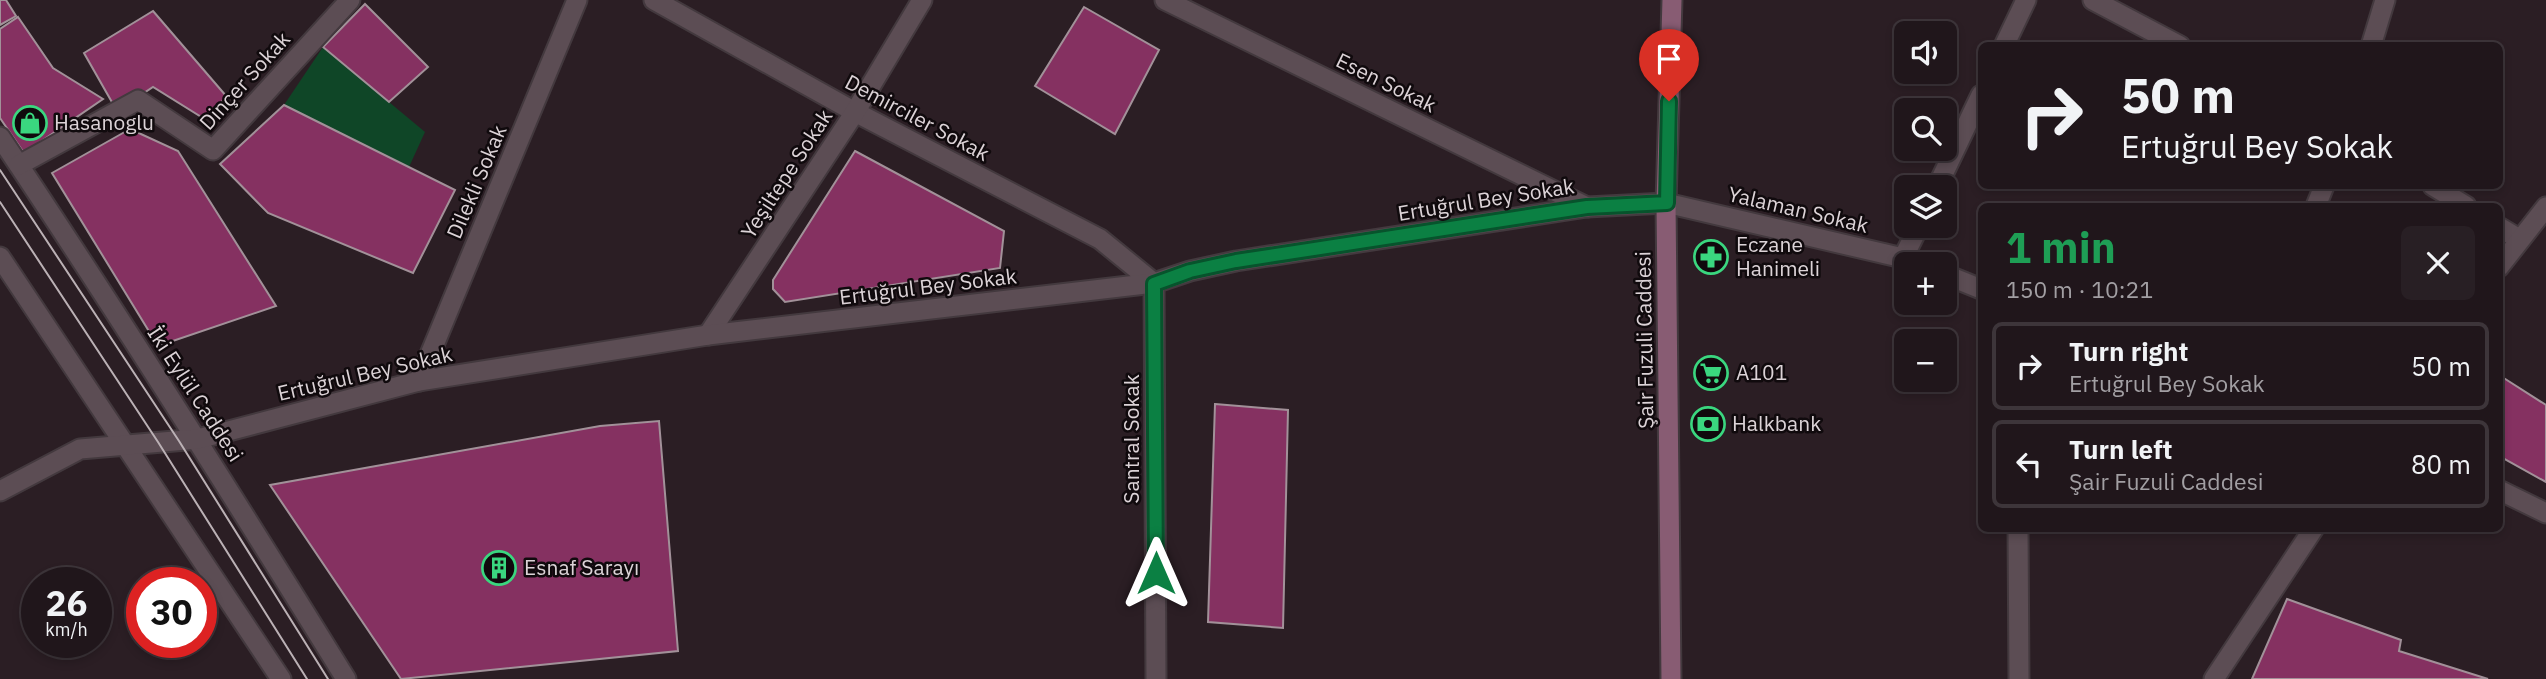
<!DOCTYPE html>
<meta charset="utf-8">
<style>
:root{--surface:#20161b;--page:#281f24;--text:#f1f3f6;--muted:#a29fa3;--line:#3d353a}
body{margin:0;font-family:"IBM Plex Sans",sans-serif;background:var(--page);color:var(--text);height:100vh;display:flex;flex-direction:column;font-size:26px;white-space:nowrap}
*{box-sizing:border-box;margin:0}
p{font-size:23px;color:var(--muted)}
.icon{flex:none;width:38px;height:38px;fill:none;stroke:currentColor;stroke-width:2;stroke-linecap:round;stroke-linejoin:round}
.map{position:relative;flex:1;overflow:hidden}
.panel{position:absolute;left:1978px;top:203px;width:525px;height:329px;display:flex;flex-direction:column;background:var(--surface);border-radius:10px;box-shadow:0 4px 10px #0003,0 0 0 2px var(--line)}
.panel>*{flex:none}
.guide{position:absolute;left:1978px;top:42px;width:525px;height:147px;border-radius:10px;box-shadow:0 4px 10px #0003,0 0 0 2px var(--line);background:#20161b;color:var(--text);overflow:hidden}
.tools{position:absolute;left:1894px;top:21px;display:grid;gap:14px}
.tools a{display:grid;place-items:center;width:63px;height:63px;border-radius:10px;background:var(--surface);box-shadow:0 4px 10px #0003,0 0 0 2px var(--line);font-size:35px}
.speed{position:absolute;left:21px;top:567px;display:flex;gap:14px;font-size:35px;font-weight:700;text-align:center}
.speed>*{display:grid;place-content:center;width:91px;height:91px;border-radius:50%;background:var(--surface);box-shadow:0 4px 10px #0003,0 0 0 2px var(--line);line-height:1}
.speed small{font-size:18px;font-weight:400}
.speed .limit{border:10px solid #d22;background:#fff;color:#111}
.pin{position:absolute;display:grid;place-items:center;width:60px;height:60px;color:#fff;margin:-72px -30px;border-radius:50% 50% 50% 0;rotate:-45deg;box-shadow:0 0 7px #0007}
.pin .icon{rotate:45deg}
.me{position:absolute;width:77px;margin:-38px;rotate:0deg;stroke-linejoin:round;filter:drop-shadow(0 0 5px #0008)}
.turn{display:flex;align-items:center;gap:24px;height:147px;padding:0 28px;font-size:32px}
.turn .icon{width:91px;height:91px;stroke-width:2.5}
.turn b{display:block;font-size:49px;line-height:60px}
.round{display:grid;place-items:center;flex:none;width:74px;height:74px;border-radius:10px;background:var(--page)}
.summary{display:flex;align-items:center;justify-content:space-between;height:119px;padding:0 28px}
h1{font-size:42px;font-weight:700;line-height:52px;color:#1e9e55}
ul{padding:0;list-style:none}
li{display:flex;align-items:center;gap:21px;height:88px;margin:0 14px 10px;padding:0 14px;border:4px solid var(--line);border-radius:10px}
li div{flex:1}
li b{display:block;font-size:26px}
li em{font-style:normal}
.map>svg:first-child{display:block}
.green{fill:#0f4627}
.building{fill:#853161;stroke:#a29199;stroke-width:2}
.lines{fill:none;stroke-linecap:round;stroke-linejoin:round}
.minor-casing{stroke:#43393e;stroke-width:23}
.secondary-casing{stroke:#43393e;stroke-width:23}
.minor{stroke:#5c4d54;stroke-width:19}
.secondary{stroke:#885c73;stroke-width:19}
.tram{stroke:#bbb1b5;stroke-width:2}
.route-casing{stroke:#07532c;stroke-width:18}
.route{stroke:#0b8043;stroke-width:12}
.labels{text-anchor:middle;stroke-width:5;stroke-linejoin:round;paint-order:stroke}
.street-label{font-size:21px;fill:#dcd3d7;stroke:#100a0d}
.poi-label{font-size:21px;fill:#dcd3d7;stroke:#100a0d;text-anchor:start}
</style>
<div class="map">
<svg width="2546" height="679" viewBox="0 0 2546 679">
<rect width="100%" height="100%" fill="#2b1e24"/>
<!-- green -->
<polygon class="green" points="323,47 425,132 409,167 284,105"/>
<!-- building -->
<g class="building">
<polygon points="0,0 6,0 16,16 0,25"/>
<polygon points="365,4 428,67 389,102 323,47"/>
<polygon points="1084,7 1159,50 1115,134 1035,86"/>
<polygon points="153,11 227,97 203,118 153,87 117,111 84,53"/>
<polygon points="18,17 53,68 103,99 24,153 0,118 0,29"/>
<polygon points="284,105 455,190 413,273 268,213 220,164"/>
<polygon points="130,129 178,151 276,306 158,346 52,173"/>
<polygon points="855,151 1004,231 1000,268 785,302 773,289 773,280"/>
<polygon points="2499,375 2546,405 2546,482 2499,456"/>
<polygon points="1215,404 1288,410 1283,628 1208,622"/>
<polygon points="659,421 678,651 401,679 270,485 600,426"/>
<polygon points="2287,599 2401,640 2399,651 2488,679 2252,679"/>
</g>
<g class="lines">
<!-- minor casing -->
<g class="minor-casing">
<g id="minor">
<polyline points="654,0 855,112 1100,239 1154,283"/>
<polyline points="1165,0 1587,207"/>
<polyline points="2093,0 2180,46"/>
<polyline points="2004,46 2026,0"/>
<polyline points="2371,46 2385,0"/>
<path d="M0 137C119 315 233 496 346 679"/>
<polyline points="19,165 138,100 213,150 350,0"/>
<polyline points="2433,186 2466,206"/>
<polyline points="1937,187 1981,95"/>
<polyline points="2316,206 2324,186"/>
<polyline points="2499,227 2519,239"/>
<polyline points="0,257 281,679"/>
<polyline points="1903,258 1919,226"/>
<polyline points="2499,267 2546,207"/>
<polyline points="1944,274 1981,289"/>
<polyline points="1154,283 1156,679"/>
<polyline points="708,335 855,112 922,0"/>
<polyline points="419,381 577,0"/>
<polyline points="2499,490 2546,513"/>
<polyline points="0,491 80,449 198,439 419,381 708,335 1154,283 1190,271 1236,261 1587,207 1666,203 1903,258 1919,264"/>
<polyline points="2018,528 2019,679"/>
<polyline points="2214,679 2314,528"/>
</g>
</g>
<!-- secondary casing -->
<g class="secondary-casing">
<polyline id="secondary" points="1671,679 1666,203 1672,0"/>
</g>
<!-- minor -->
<use href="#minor" class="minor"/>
<!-- secondary -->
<use href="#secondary" class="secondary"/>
<!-- tram -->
<g class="tram">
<polyline points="0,170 179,441 328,679"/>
<polyline points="0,202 158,442 307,679"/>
</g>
</g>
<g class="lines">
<!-- route casing -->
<g class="route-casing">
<polyline id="route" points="1156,573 1154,284 1190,271 1236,261 1587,207 1667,203 1669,101"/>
</g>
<!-- route -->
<use href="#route" class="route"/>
</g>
<!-- icons -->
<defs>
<g id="shop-ring" transform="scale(1.75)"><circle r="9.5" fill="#100a0d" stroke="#3ad77f" stroke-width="1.5"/><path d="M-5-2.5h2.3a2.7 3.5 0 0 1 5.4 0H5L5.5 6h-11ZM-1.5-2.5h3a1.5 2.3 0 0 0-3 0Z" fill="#3ad77f"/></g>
<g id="pharmacy-ring" transform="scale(1.75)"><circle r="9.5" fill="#100a0d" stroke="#3ad77f" stroke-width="1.5"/><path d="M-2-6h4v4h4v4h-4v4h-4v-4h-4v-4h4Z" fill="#3ad77f"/></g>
<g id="supermarket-ring" transform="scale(1.75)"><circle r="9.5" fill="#100a0d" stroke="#3ad77f" stroke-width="1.5"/><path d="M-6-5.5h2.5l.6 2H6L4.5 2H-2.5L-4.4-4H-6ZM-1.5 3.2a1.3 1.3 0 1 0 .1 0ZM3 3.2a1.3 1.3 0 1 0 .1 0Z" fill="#3ad77f"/></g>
<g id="bank-ring" transform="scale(1.75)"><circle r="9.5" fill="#100a0d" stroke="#3ad77f" stroke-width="1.5"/><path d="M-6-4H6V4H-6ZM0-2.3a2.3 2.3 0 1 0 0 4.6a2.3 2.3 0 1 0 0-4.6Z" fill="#3ad77f"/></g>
<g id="building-ring" transform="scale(1.75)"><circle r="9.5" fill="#100a0d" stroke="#3ad77f" stroke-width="1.5"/><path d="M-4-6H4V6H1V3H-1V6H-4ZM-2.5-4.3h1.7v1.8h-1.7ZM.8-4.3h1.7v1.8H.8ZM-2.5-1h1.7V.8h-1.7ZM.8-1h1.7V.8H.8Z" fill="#3ad77f"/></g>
</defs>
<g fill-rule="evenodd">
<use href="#shop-ring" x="30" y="123"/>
<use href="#pharmacy-ring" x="1711" y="257"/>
<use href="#supermarket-ring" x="1711" y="373"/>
<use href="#bank-ring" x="1708" y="424"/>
<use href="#building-ring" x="499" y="568"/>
</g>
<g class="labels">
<!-- street labels -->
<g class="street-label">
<text transform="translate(245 81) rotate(-48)" y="7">Dinçer Sokak</text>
<text transform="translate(1386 83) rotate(26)" y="7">Esen Sokak</text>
<text transform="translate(917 118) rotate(28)" y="7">Demirciler Sokak</text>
<text transform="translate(787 174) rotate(-57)" y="7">Yeşiltepe Sokak</text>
<text transform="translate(477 182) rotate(-67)" y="7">Dilekli Sokak</text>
<text transform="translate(1486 200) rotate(-9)" y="7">Ertuğrul Bey Sokak</text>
<text transform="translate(1798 210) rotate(13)" y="7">Yalaman Sokak</text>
<text transform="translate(928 287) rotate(-7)" y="7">Ertuğrul Bey Sokak</text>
<text transform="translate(1645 340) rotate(-91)" y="7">Şair Fuzuli Caddesi</text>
<text transform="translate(365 374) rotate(-13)" y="7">Ertuğrul Bey Sokak</text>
<text transform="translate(195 394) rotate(57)" y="7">İki Eylül Caddesi</text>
<text transform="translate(1132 439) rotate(-90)" y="7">Santral Sokak</text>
</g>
<!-- poi labels -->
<g class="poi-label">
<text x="54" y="130">Hasanoglu</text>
<text x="1736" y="252">Eczane<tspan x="1736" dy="24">Hanimeli</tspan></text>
<text x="1736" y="380">A101</text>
<text x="1732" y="431">Halkbank</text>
<text x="524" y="575">Esnaf Sarayı</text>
</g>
</g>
</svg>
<div class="tools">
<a><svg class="icon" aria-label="sound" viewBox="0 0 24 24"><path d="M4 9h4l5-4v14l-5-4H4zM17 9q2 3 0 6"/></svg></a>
<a><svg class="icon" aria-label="search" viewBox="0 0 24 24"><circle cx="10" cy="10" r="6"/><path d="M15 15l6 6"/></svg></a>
<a><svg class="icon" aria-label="layers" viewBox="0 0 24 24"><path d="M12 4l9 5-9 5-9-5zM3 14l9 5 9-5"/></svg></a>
<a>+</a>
<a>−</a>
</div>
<div class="speed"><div>26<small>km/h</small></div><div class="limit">30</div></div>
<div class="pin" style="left:1669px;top:101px;background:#d93025"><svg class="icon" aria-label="arrive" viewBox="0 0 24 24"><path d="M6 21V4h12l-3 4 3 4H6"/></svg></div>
<svg class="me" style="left:1156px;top:573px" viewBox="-20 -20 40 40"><path d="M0-17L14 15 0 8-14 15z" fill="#0b8043" stroke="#fff" stroke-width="4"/></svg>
<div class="guide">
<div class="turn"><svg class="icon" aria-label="right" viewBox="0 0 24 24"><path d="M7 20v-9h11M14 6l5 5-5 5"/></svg><div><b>50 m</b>Ertuğrul Bey Sokak</div></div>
</div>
<section class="panel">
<div class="summary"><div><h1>1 min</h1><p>150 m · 10:21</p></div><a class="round"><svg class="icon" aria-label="close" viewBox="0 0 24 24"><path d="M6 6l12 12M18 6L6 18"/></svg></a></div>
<ul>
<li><svg class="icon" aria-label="right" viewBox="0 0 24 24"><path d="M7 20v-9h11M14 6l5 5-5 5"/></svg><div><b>Turn right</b><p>Ertuğrul Bey Sokak</p></div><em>50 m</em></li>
<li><svg class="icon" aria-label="left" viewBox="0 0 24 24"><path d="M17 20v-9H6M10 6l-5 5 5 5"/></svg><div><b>Turn left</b><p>Şair Fuzuli Caddesi</p></div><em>80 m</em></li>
</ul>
</section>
</div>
